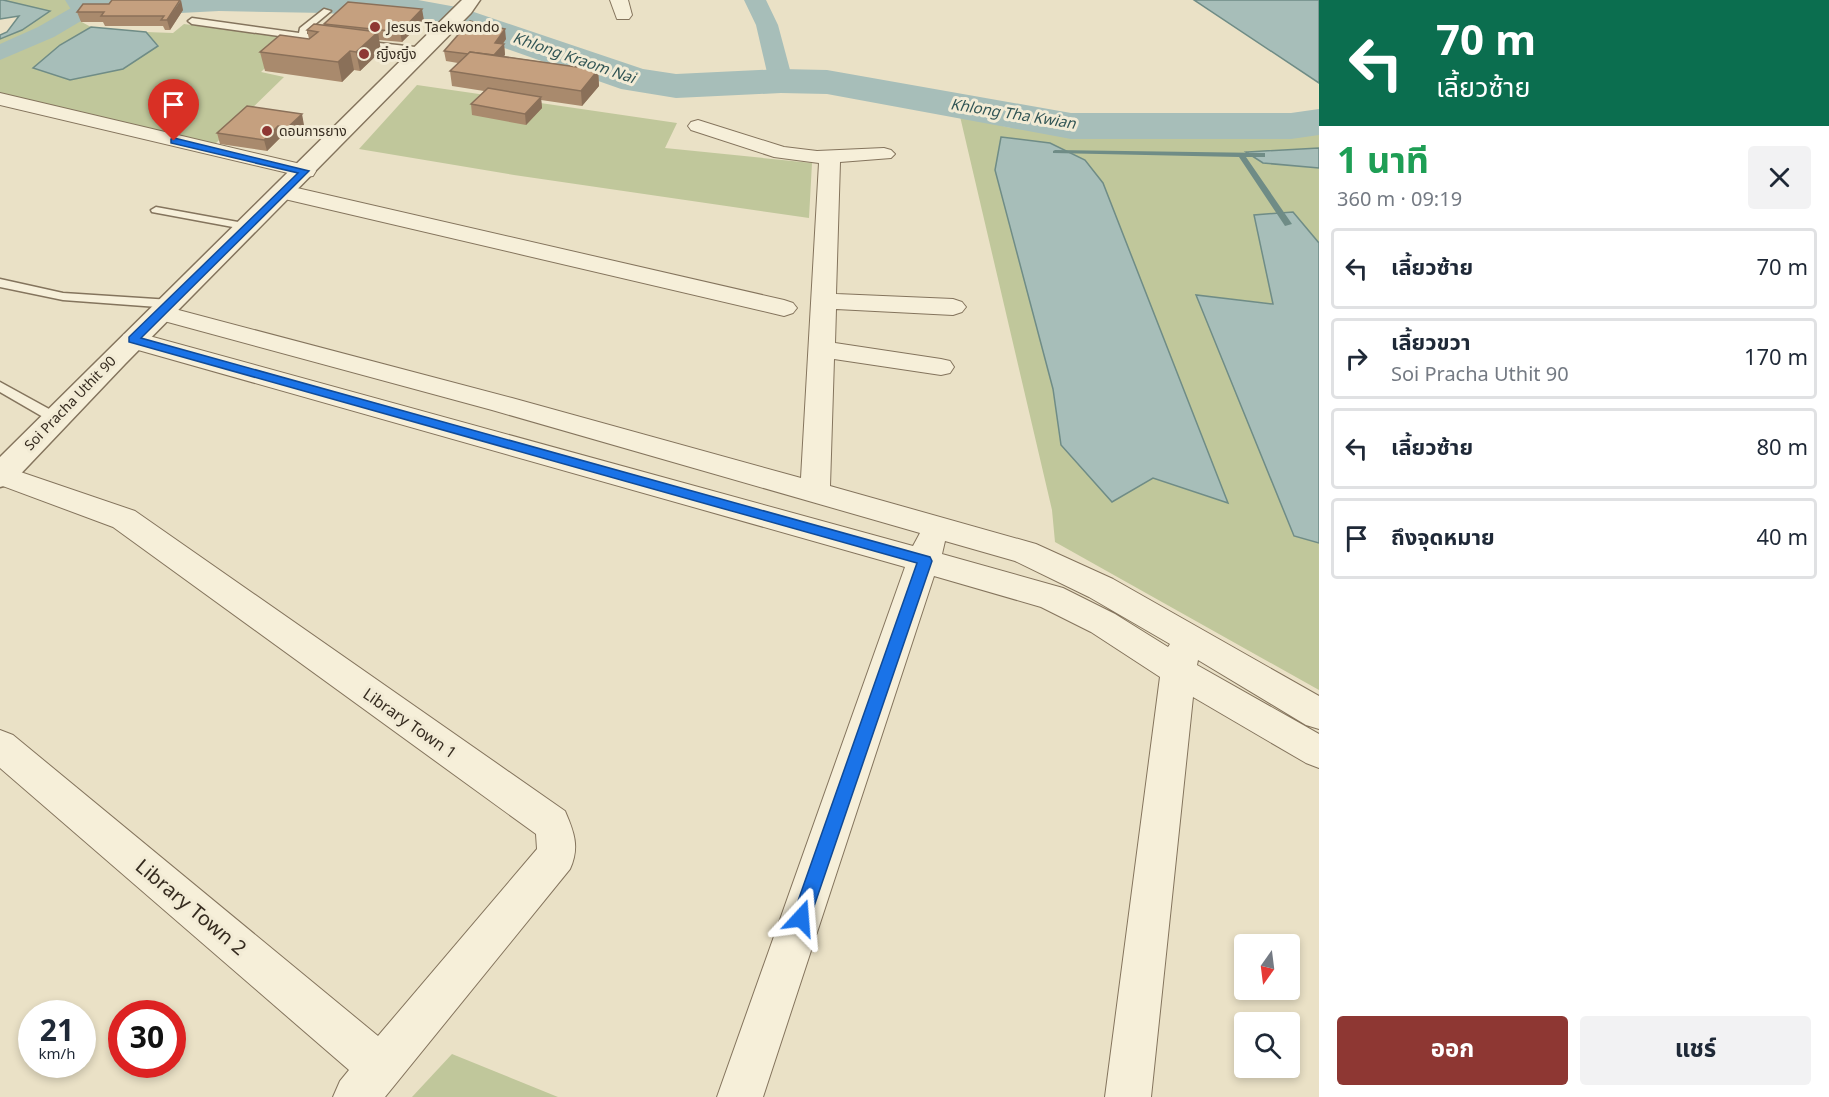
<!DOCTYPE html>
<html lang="th">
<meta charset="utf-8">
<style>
:root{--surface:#fff;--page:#f2f2f3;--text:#1f2937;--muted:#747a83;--line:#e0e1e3;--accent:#8e3733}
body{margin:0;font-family:Georgia,"Noto Sans Thai",serif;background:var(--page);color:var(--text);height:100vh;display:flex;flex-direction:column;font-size:22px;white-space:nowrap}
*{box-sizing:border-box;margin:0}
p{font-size:20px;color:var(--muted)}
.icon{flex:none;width:33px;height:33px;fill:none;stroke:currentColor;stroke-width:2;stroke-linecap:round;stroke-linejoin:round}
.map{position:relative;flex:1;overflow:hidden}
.panel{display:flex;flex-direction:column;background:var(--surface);width:510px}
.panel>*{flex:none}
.guide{background:#0b6e4f;color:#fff;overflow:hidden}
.needle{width:39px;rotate:194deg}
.buttons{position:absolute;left:1234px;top:934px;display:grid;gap:12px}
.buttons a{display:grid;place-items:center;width:66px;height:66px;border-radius:6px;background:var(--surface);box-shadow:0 3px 9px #0003;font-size:30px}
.speed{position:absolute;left:18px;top:1000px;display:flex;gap:12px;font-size:30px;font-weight:700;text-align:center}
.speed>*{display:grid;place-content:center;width:78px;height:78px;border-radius:50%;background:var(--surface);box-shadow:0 3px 9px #0003;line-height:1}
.speed small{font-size:15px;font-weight:400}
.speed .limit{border:9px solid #d22;background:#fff;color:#111}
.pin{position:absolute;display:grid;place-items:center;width:51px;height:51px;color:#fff;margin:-62px -26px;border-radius:50% 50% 50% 0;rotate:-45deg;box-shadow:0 0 6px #0007}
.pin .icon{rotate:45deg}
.me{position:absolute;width:66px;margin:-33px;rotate:19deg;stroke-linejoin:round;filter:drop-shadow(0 0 4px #0008)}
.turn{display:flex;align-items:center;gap:21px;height:126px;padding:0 18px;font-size:27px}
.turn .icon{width:78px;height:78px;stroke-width:2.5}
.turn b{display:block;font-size:42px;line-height:51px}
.round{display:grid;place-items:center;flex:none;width:63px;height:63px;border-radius:6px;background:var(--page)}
.headline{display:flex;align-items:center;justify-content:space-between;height:102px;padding:0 18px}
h1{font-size:36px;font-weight:700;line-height:45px;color:#1e9e55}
.button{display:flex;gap:12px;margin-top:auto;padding:12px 18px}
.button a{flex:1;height:69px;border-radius:6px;background:var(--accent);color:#fff;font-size:24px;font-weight:700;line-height:69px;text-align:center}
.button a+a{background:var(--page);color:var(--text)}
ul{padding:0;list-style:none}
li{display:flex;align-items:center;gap:18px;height:81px;margin:0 12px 9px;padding:0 6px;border:3px solid var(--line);border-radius:6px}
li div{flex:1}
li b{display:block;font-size:22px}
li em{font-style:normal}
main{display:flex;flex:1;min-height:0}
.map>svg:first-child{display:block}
.green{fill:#c0c79b;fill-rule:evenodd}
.water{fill:#a7beb9;stroke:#6f8c86;stroke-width:1.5}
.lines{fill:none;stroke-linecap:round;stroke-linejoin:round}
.stream{fill:#6f8c86;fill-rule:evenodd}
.canal{fill:#a7beb9;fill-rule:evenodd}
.river{fill:#a7beb9;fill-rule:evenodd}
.service-casing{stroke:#84745d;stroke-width:3}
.minor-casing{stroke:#84745d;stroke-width:2}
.tertiary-casing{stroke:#84745d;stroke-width:3}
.service{fill:#f6efd9;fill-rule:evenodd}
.minor{fill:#f6efd9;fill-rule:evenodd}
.tertiary{fill:#f6efd9;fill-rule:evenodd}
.wall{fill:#a98a6d}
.shaded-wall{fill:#8a7059}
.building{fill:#c5a07f;stroke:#8a7059;stroke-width:1.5}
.route{fill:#1a73e8;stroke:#114b97;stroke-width:1.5}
.poi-dot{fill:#8e3733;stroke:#f2ebd5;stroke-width:2}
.labels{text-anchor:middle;stroke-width:6;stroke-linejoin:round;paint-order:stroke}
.far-poi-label{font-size:14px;fill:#362c20;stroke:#f2ebd5;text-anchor:start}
.far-street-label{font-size:14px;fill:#362c20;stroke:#f2ebd5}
.far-water-label{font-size:15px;font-style:italic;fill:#305454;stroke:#f2ebd5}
.street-label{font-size:16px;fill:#362c20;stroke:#f2ebd5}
.near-street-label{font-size:20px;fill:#362c20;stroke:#f2ebd5}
</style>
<main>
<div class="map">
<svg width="1319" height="1097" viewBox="0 0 1319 1097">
<rect width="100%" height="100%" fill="#eae1c6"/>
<!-- green -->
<g class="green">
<polygon points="3,0 69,0 93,9 78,20 91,27 60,45 158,45 146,32 173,33 184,24 295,39 261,72 284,77 213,146 0,93 0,39 22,30 49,11"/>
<polygon points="417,85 677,123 665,148 812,163 809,218 514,175 359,149"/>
<path d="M959 112 1006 127 1090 136 1290 138 1319 134V148L1247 152 1263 163 1319 168V243L1293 212 1254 216 1274 304 1197 295 1294 536 1319 543V690L1055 542 1052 510ZM1001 137 1050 143 1085 160 1227 502 1061 445 1053 389Z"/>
<polygon points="452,1054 558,1097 412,1097"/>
</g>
<!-- water -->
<g class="water">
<polygon points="0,0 3,0 50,11 22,30 0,39 0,35 7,32 19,16 0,19"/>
<polygon points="1194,0 1319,0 1319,83"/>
<polygon points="91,27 146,32 158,46 123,69 70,80 33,68 60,45"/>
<polygon points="1001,137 1050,143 1085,160 1103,183 1228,503 1153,478 1112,502 1061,445 1053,389 995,170"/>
<polygon points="1319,148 1319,168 1263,163 1246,152"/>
<polygon points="1293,212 1319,243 1319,543 1294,536 1196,295 1273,304 1254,215"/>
</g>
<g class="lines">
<!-- stream -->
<polygon class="stream" points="1055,150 1265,153 1265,157 1246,157 1292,224 1285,226 1239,157 1053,153 1053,151"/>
<!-- canal -->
<g class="canal">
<polygon points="85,0 104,0 106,3 103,8 54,37 0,60 0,44 38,27"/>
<polygon points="744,0 766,0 778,25 793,81 789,86 781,88 773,86 769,81 756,25"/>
</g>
<!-- river -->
<polygon class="river" points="65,0 418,0 462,8 643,69 676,74 781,69 827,70 1071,113 1291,113 1319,109 1319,135 1291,139 1071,139 827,94 781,93 676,98 621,89 442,26 397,19 326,13 219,11 142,15 95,14 70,8"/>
<!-- service casing -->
<g class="service-casing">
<g id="service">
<polygon points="324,9 331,11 307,31 307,34 332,38 332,42 329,43 192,24 188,21 192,18 299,33 300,28"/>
<polygon points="361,41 424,48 428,51 424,54 358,46 357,44"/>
<polygon points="156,207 249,224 255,227 249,230 152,212 151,210"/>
<polygon points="0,279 63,293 171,300 177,304 171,308 63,300 0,287"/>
<polygon points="0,382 60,415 62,418 60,421 50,421 0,392"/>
</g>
</g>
<!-- minor casing -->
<g class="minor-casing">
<g id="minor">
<polygon points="610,0 628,0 632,15 629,19 617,19"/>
<polygon points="0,93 305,165 313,166 316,171 313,176 305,177 0,105"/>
<path d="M698 120 784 147 817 151 884 148 891 150 895 154 891 158 840 162 836 294 953 299 962 302 966 307 962 312 953 315 836 309 835 343 941 359 950 361 954 367 950 373 941 375 834 359 830 486 1036 544 1113 579 1319 696V729L1306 725 1198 660 1197 665 1319 734V768L1306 763 1193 697 1151 1097H1105L1160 677 1091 632 1041 607 934 576 763 1097H717L905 567 124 346 120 340 124 334 133 332 142 334 913 546 920 533 492 410 153 318 149 313 153 308 162 305 171 308 512 398 801 478 819 163 774 157 691 130 688 126 691 122ZM945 541 1015 561 1089 597 1170 644 1168 647 1115 614 1063 588 942 554Z"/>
<polygon points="284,185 784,300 793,303 797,308 793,313 784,316 276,197 273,192 276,187"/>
<path d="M0 465 135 511 565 811C574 832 580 847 570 869L385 1097H333L340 1081 349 1070 0 768V730L13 735 378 1036 537 849 536 834 113 527 0 485Z"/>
</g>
</g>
<!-- tertiary casing -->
<g class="tertiary-casing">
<polygon id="tertiary" points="462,0 480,0 471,13 125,364 11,484 0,487 0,457"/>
</g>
<!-- service -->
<use href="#service" class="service"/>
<!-- minor -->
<use href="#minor" class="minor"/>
<!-- tertiary -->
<use href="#tertiary" class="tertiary"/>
</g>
<!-- wall -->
<g class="wall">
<polygon points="183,10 170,30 165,30 163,26 105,26 103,22 81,22 77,12"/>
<polygon points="424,20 402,42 379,40 381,51 360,71 354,70 342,82 265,71 260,52 309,39 307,30 324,25 324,24"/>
<polygon points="506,39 503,44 504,44 505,55 503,56 598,70 599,86 582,106 541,100 542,108 526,125 472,115 471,104 484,91 452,86 450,71 458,63 446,61 444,51"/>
<polygon points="181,98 184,109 173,118 155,116 152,105"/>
<polygon points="247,106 304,125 291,138 281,137 267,151 220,144 217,133"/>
</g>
<!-- shaded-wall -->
<g class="shaded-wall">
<polygon points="181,0 183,10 170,30 167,20"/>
<polygon points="422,9 424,20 402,42 400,32"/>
<polygon points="505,29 506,39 498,50 504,44 505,55 493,68 495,43"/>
<polygon points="378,32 381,51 360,71 356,52"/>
<polygon points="350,51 354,70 342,82 338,62"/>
<polygon points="598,70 599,86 582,106 581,91"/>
<polygon points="541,97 542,108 526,125 525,114"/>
<polygon points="181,98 184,109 173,118 170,107"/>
<polygon points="302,114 304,125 291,138 288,127"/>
<polygon points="278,126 281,137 267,151 264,140"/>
</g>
<!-- building -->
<g class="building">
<polygon points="112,0 180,0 167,20 161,20 164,16 101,16 104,12 77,12 83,4 109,4"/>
<polygon points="348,2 422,9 400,32 324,24"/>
<polygon points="470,21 505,29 495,43 504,44 494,55 470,52 468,54 444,51"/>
<polygon points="314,24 378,32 356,52 350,51 338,62 260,52 280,35 309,39 318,32 307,30"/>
<polygon points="470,52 598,70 581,91 450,71"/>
<polygon points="488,88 541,97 525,114 471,104"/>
<polygon points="163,96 181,98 170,107 152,105"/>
<polygon points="247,106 302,114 288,127 278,126 264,140 217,133"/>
</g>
<!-- route -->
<polygon class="route" points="174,138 309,171 141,338 930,557 932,561 808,924 801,927 795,924 792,918 917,563 129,342 129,337 298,173 171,143 171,139"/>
<!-- markers -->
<g class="poi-dot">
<circle cx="375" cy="27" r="6"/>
<circle cx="364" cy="54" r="6"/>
<circle cx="267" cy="131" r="6"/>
</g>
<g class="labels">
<!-- far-poi labels -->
<g class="far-poi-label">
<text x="387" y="32">Jesus Taekwondo</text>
<text x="376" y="59">ญิ๋งญิ๋ง</text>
<text x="279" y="136">ดอนการยาง</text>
</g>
<!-- far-street labels -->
<g class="far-street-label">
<text transform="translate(70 403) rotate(-46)" y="5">Soi Pracha Uthit 90</text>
</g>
<!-- far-water labels -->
<g class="far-water-label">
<text transform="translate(574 58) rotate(19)" y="5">Khlong Kraom Nai</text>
<text transform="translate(1013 114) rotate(9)" y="5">Khlong Tha Kwian</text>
</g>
<!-- street labels -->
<g class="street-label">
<text transform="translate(410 723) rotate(35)" y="6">Library Town 1</text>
</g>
<!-- near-street labels -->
<g class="near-street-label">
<text transform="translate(191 907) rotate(40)" y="7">Library Town 2</text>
</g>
</g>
</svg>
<div class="buttons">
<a><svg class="needle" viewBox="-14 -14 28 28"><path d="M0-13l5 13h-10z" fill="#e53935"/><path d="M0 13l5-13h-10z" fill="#747a83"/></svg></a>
<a><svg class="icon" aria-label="search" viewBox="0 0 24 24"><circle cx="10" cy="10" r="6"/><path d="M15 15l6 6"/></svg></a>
</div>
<div class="speed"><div>21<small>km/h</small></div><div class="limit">30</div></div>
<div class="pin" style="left:174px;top:141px;background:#d93025"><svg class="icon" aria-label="arrive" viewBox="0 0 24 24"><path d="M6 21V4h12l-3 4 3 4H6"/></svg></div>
<svg class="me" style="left:801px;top:918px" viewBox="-20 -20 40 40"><path d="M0-17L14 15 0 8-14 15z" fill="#1a73e8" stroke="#fff" stroke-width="4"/></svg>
</div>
<section class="panel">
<div class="guide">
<div class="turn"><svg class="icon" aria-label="left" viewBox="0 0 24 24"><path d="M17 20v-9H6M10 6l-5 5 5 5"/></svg><div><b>70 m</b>เลี้ยวซ้าย</div></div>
</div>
<div class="headline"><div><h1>1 นาที</h1><p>360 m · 09:19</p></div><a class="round"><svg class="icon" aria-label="close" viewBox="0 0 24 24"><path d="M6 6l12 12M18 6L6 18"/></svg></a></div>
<ul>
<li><svg class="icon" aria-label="left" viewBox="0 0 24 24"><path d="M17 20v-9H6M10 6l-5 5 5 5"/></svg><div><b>เลี้ยวซ้าย</b></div><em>70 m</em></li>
<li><svg class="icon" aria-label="right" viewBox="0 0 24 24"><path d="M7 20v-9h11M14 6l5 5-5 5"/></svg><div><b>เลี้ยวขวา</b><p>Soi Pracha Uthit 90</p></div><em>170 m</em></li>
<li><svg class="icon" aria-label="left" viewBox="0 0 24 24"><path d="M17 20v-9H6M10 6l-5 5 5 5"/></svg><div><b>เลี้ยวซ้าย</b></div><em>80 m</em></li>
<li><svg class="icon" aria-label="arrive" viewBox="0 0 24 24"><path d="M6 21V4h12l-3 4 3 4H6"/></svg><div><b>ถึงจุดหมาย</b></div><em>40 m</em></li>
</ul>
<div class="button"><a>ออก</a><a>แชร์</a></div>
</section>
</main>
